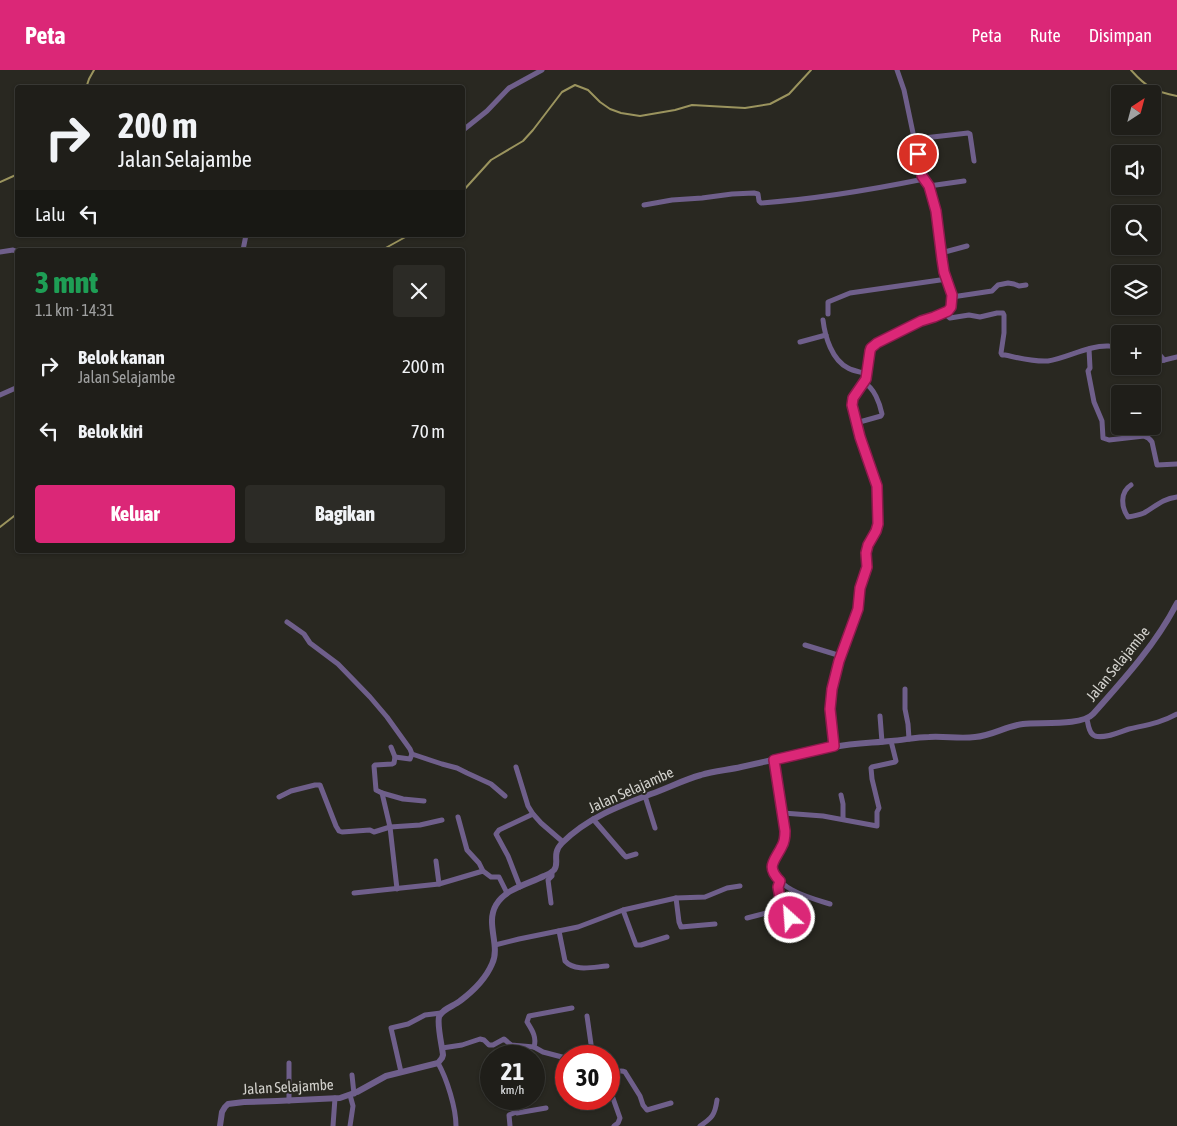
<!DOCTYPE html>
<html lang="id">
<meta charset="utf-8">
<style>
:root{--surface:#1f1e19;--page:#2c2b26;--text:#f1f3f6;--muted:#a1a2a2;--line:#3c3c38;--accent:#db2777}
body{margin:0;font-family:"Asap Condensed",sans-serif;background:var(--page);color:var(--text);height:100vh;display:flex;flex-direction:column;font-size:19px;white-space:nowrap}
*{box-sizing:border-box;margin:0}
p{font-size:16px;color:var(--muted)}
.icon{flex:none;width:28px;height:28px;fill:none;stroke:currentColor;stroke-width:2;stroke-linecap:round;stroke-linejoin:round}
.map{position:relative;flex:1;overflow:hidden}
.sheet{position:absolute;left:15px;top:178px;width:450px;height:305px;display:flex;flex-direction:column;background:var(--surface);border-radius:5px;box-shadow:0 1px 4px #0004,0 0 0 1px var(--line)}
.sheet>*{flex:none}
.banner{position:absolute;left:15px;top:15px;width:450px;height:152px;border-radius:5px;box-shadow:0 1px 4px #0004,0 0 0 1px var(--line);background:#1f1e19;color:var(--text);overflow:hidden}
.needle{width:32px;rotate:36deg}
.buttons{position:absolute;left:1111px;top:15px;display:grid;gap:10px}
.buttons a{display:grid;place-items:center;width:50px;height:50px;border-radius:5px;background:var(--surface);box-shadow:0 1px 4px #0004,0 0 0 1px var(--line);font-size:25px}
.speed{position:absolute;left:480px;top:975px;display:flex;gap:10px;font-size:25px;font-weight:700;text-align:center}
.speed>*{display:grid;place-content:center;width:65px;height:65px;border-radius:50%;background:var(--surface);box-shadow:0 1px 4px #0004,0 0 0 1px var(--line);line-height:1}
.speed small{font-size:12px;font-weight:400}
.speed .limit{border:8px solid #d22;background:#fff;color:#111}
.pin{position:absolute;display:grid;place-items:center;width:42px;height:42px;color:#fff;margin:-21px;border:2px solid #fff;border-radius:50%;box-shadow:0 1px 5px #0007}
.me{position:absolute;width:55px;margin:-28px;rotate:334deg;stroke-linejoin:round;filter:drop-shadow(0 0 4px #0008)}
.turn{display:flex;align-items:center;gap:18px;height:105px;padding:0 20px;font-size:22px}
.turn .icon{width:65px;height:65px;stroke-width:2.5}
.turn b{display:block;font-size:35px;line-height:42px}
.then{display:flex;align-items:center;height:48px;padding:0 20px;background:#0003;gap:10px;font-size:19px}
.round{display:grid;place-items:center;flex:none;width:52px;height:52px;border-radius:5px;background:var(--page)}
.summary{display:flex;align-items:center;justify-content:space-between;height:85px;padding:0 20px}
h1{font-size:30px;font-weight:800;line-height:38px;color:#1e9e55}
.button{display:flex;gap:10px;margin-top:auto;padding:10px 20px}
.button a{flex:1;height:58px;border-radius:5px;background:var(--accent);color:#fff;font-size:20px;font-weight:800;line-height:58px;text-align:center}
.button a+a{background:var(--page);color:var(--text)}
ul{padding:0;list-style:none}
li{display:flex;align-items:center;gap:15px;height:65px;padding:0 20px}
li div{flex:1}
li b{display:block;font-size:19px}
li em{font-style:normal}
header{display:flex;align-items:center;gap:30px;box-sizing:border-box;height:70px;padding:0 25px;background:var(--accent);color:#fff}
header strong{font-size:24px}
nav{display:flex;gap:28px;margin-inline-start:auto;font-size:18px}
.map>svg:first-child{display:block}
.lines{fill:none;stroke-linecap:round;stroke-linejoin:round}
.stream{stroke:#9b945e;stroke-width:2}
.minor{stroke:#6f5f8b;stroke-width:5}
.tertiary{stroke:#6f5f8b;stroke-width:6}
.route-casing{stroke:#8e194d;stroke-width:12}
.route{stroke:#db2777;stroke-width:9}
.labels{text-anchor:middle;stroke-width:4;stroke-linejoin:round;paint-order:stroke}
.street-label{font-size:15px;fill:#d2d1cc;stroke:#292821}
</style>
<header>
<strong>Peta</strong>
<nav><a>Peta</a><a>Rute</a><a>Disimpan</a></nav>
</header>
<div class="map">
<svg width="1177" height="1056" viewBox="0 0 1177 1056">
<rect width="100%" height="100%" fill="#292821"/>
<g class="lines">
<!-- stream -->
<g class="stream">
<path d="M1131 0C1146 17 1155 22 1177 26"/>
<polyline points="86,18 89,9 94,0"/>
<polyline points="0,112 18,104"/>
<polyline points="462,122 491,90 523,71 533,60 562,22 575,15 588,20 600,32 610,39 621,43 640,46 675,40 692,35 745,38 770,34 789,24 811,0"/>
<polyline points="382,180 409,165"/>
<polyline points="0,457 18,443"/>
</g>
<!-- minor -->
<g class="minor">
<polyline points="462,61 487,41 509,18 542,0"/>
<polyline points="915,69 968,63 970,64 974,91"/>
<polyline points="929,116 964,111"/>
<path d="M644 135 672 130 702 128 732 124 754 123 758 124 759 131 761 133C816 129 870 120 924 109"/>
<polyline points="243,180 246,165"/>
<polyline points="0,182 13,180 18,182"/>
<polyline points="941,183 967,176"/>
<polyline points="952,227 992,221 998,215 1008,213 1014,214 1019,216 1026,215"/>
<path d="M944 243 950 248 969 245 980 247 997 243H1003L1004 245V263L1001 283 1002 285H1005C1019 288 1033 292 1048 291 1067 288 1089 275 1109 276 1113 276 1117 279 1120 280"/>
<polyline points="828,244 828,232 850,223 947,209"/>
<path d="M823 250C825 267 832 290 848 298 853 301 861 302 867 304"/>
<polyline points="800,272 826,265"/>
<path d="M1089 279 1090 298 1088 301 1094 332 1102 351 1103 368 1109 370 1144 366C1148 367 1150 369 1152 372L1157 395 1177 394"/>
<polyline points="1152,281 1158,283 1164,290"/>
<polyline points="1152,293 1177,287"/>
<polyline points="1131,296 1138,296"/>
<polyline points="0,325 18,317"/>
<path d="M856 353 881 346 882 344C880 334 874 317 864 313"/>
<path d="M1131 415C1120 422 1121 437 1128 447 1134 446 1139 445 1144 443 1156 436 1162 429 1177 427"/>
<polyline points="287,552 304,564 310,573 338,594 370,627 387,647 410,679 412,684 442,694 457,698 467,703 491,714 505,726"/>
<polyline points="805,575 841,586"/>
<polyline points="905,619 905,639 908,654 909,669"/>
<polyline points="880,646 882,672"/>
<path d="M1087 649C1088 654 1089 664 1095 666 1105 669 1119 662 1129 659 1146 655 1161 653 1177 644"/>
<polyline points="391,677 395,687 394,693 392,694 375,695 374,696 376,720 382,723 390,757 397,819"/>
<polyline points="834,677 830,639 832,619 839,591 858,539 860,518 867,497 868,475 876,461 878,454 877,417 860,367 852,335 852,331 855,324 866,309 870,281 871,278 877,273 921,251 934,247 948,241 951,237 952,227 942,189 936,141 929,116 922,106 904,20 897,0"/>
<polyline points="395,687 410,689 412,684"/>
<path d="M774 690 785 761C785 777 778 779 772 793 773 819 810 828 830 834"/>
<polyline points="516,697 528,736 533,744 541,753 563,772"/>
<polyline points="382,723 403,729 424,731"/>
<polyline points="841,725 843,734 843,749"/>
<polyline points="645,726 655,758"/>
<polyline points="279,727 291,721 315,715 320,715 336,756 339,761 342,762 370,760 374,762 390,757 420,755 442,750"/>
<polyline points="783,743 823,746 877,756 877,742 879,738 872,709 871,698 872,697 895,692 896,691 891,671"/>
<polyline points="458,747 467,780 479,793 483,801"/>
<polyline points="593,749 624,785 626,787 636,784"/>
<polyline points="436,791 439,814"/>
<polyline points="520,817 508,786 496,764 499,760 533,744"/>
<polyline points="354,823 439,814 483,801 491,807 499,807 507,823"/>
<polyline points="676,828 679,852 681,857 715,854"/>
<polyline points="551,833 548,810 552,806 552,802"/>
<path d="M782 839 788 841C791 850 791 860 801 864L808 859"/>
<polyline points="623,840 636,875 641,875 667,867"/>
<polyline points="747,848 782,839 778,817 780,811"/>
<path d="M559 861 565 891C575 902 593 897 607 896"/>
<polyline points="495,875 519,869 578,857 623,840 676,828 705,827 727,818 740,816"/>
<polyline points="587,946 591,974 591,986"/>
<polyline points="511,975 513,986"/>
<path d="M534 977C537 967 532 960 527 952L529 946 572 938"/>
<polyline points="442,978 462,975 480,969 484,970 489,975 493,975 504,969 511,975 534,977 543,982 562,987 566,991"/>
<path d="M438 993C447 1009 456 1038 456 1056"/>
<polyline points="401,1002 391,958 408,954 425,945 441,943"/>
<polyline points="352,1005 354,1024"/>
<path d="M609 1006C614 1003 620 999 625 1002L640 1026 643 1035 647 1040 671 1033"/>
<polyline points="609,1017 620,1048 618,1053 614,1056"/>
<path d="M512 1029C515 1033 513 1040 517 1043L546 1038"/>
<polyline points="289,1031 289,993"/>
<polyline points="333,1056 335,1028"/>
<polyline points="350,1056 353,1036 350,1025"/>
<polyline points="510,1056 509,1045 516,1042"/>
<path d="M700 1056C712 1048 715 1045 717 1030"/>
</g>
<!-- tertiary -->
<path class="tertiary" d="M220 1056 222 1042 225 1037 228 1034 244 1032 277 1031 340 1028 357 1022 386 1006 438 993 442 988 443 985C442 976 437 955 439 947 442 939 454 936 460 931 472 922 486 908 492 894 501 876 485 854 496 835 505 819 528 814 544 806 547 805 551 803 554 800 560 793 551 784 562 773 587 748 619 736 651 724 668 718 683 710 701 705 714 701 728 700 741 697 772 690 803 683 834 677 853 673 872 673 891 671 904 670 916 667 929 667 945 666 960 669 975 667 992 666 1006 656 1023 654 1040 652 1082 656 1093 644 1124 609 1156 574 1177 533"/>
</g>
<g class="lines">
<!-- route casing -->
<g class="route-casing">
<path id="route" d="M790 848 788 841 782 839 778 817 780 811C765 796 775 791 782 776 785 771 785 766 785 761L774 690 834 676 830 639 832 619 839 591 858 539 860 518 867 497 866 483 868 475 876 461 878 454 877 416 860 367 852 335 853 328 866 309 870 281 871 278 877 273 921 251 934 247 948 241 951 237 952 225 944 202 942 189 936 141 929 116 922 106 918 84"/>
</g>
<!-- route -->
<use href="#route" class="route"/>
</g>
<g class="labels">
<!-- street labels -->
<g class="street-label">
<text transform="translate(1118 594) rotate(-51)" y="5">Jalan Selajambe</text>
<text transform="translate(631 720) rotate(-24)" y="5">Jalan Selajambe</text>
<text transform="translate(288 1017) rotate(-3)" y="5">Jalan Selajambe</text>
</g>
</g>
</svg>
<div class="buttons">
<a><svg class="needle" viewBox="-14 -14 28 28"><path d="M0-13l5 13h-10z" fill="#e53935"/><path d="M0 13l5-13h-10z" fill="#a1a2a2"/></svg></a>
<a><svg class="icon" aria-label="sound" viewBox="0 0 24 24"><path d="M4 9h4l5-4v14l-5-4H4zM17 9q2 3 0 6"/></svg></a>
<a><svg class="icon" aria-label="search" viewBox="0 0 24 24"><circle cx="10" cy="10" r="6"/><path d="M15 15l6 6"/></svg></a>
<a><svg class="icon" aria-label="layers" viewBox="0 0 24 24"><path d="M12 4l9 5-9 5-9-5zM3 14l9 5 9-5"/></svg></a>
<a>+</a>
<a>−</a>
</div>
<div class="speed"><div>21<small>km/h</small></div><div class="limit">30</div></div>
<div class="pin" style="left:918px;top:84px;background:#d93025"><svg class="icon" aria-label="arrive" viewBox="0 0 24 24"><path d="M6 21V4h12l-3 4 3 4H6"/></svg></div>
<svg class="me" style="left:790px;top:848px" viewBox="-20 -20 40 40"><circle r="17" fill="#db2777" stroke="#fff" stroke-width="3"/><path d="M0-11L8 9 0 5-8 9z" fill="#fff"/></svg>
<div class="banner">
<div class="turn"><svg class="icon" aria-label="right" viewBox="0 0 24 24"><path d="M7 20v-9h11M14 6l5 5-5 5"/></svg><div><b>200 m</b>Jalan Selajambe</div></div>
<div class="then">Lalu<svg class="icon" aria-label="left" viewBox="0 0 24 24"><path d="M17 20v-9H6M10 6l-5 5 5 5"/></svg></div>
</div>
<section class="sheet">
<div class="summary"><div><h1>3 mnt</h1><p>1.1 km · 14:31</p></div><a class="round"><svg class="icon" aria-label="close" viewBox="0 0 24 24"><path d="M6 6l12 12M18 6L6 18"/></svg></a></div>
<ul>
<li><svg class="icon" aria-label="right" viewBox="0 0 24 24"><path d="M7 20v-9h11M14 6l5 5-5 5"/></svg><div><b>Belok kanan</b><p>Jalan Selajambe</p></div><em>200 m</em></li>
<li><svg class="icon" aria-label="left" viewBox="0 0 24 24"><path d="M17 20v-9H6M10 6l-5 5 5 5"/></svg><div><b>Belok kiri</b></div><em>70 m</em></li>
</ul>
<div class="button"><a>Keluar</a><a>Bagikan</a></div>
</section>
</div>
